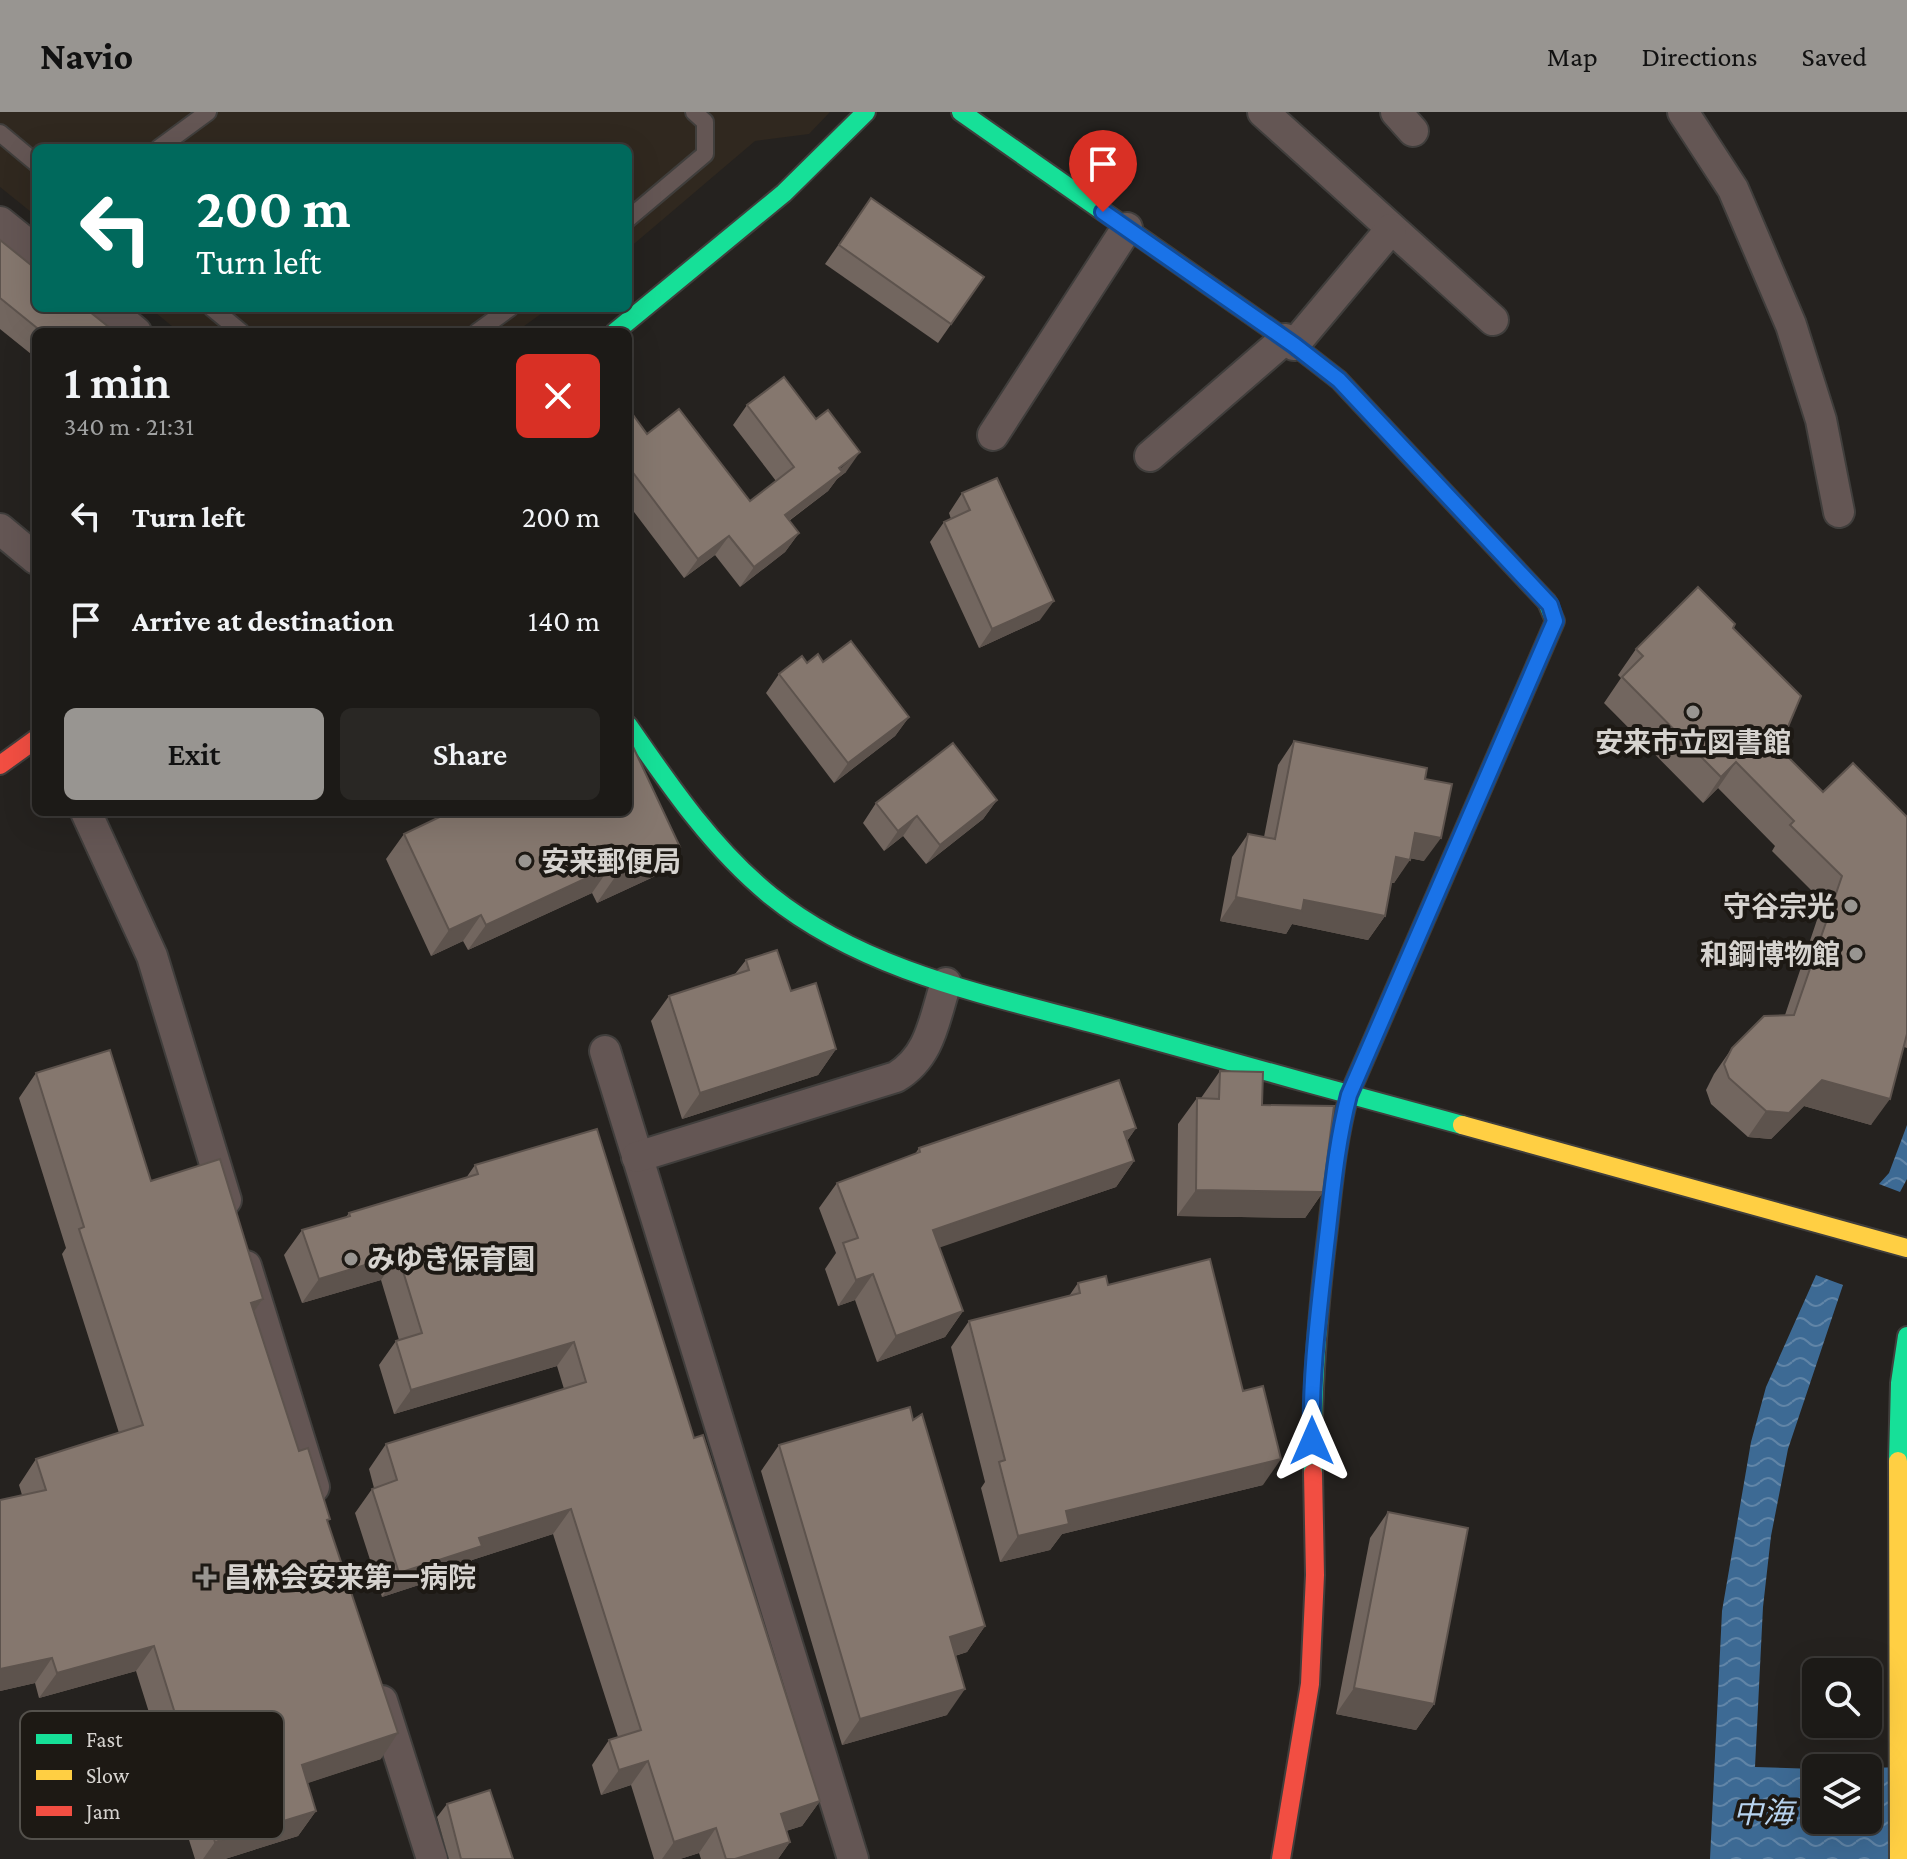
<!DOCTYPE html>
<meta charset="utf-8">
<style>
:root{--surface:#1c1a17;--page:#292724;--text:#f1f3f6;--muted:#a0a1a1;--line:#3a3836;--accent:#989591}
body{margin:0;font-family:"Crimson Pro","Noto Sans JP",serif;background:var(--page);color:var(--text);height:100vh;display:flex;flex-direction:column;font-size:30px;white-space:nowrap}
*{box-sizing:border-box;margin:0}
p{font-size:26px;color:var(--muted)}
.icon{flex:none;width:44px;height:44px;fill:none;stroke:currentColor;stroke-width:2;stroke-linecap:round;stroke-linejoin:round}
.map{position:relative;flex:1;overflow:hidden}
.side{position:absolute;left:32px;top:216px;width:600px;height:488px;display:flex;flex-direction:column;background:var(--surface);border-radius:12px;box-shadow:0 8px 32px #0002,0 0 0 2px var(--line)}
.side>*{flex:none}
.top-card{position:absolute;left:32px;top:32px;width:600px;height:168px;border-radius:12px;box-shadow:0 8px 32px #0002,0 0 0 2px var(--line);background:#00695c;color:#fff;overflow:hidden}
.buttons{position:absolute;left:1802px;top:1546px;display:grid;gap:16px}
.buttons a{display:grid;place-items:center;width:80px;height:80px;border-radius:12px;background:var(--surface);box-shadow:0 8px 32px #0002,0 0 0 2px var(--line);font-size:40px}
.pin{position:absolute;display:grid;place-items:center;width:68px;height:68px;color:#fff;margin:-82px -34px;border-radius:50% 50% 50% 0;rotate:-45deg;box-shadow:0 0 8px #0007}
.pin .icon{rotate:45deg}
.me{position:absolute;width:88px;margin:-44px;rotate:0deg;stroke-linejoin:round;filter:drop-shadow(0 0 6px #0008)}
.turn{display:flex;align-items:center;gap:28px;height:168px;padding:0 32px;font-size:36px}
.turn .icon{width:104px;height:104px;stroke-width:2.5}
.turn b{display:block;font-size:56px;line-height:68px}
.round{display:grid;place-items:center;flex:none;width:84px;height:84px;border-radius:12px;background:var(--page)}
.headline{display:flex;align-items:center;justify-content:space-between;height:136px;padding:0 32px}
h1{font-size:48px;font-weight:600;line-height:60px}
.cta{display:flex;gap:16px;margin-top:auto;padding:16px 32px}
.cta a{flex:1;height:92px;border-radius:12px;background:var(--accent);color:#111;font-size:32px;font-weight:600;line-height:92px;text-align:center}
.cta a+a{background:var(--page);color:var(--text)}
ul{padding:0;list-style:none}
li{display:flex;align-items:center;gap:24px;height:104px;padding:0 32px}
li div{flex:1}
li b{display:block;font-size:30px}
li em{font-style:normal}
header{display:flex;align-items:center;gap:48px;box-sizing:border-box;height:112px;padding:0 40px;background:var(--accent);color:#111}
header strong{font-size:38px}
nav{display:flex;gap:44px;margin-inline-start:auto;font-size:28px}
.map>svg:first-child{display:block}
.built{fill:#30281f}
.water{fill:url(#water-waves)}
.lines{fill:none;stroke-linecap:round;stroke-linejoin:round}
.lane-casing{stroke:#403e3c;stroke-width:20}
.street-casing{stroke:#403e3c;stroke-width:34}
.fast-casing{stroke:#403e3c;stroke-width:22}
.slow-casing{stroke:#403e3c;stroke-width:22}
.jam-casing{stroke:#403e3c;stroke-width:22}
.lane{stroke:#645654;stroke-width:16}
.street{stroke:#645654;stroke-width:30}
.fast{stroke:#16e098;stroke-width:18}
.slow{stroke:#ffcf43;stroke-width:18}
.jam{stroke:#f24e42;stroke-width:18}
.wall{fill:#72665f}
.shaded-wall{fill:#5d534d}
.building{fill:#85776e;stroke:#5d534d;stroke-width:2}
.route-casing{stroke:#114b97;stroke-width:20}
.route{stroke:#1a73e8;stroke-width:14}
.poi-dot{fill:#989591;stroke:#1d1914;stroke-width:3}
.labels{text-anchor:middle;stroke-width:8;stroke-linejoin:round;paint-order:stroke}
.poi-label{font-size:28px;font-weight:bold;fill:#d6d3cf;stroke:#1d1914;text-anchor:start}
.water-label{font-size:30px;font-style:italic;fill:#b9d5f1;stroke:#1d1914}
.key{fill:#1d1914;stroke:#54514c;stroke-width:2}
.key-label{font-size:22px;fill:#d6d3cf}
</style>
<header>
<strong>Navio</strong>
<nav><a>Map</a><a>Directions</a><a>Saved</a></nav>
</header>
<div class="map">
<svg width="1907" height="1747" viewBox="0 0 1907 1747">
<defs>
<pattern id="water-waves" width="16" height="10" patternUnits="userSpaceOnUse" patternTransform="scale(2)"><rect width="16" height="10" fill="#3d6a94"/><path d="M0 5q4-4 8 0t8 0" fill="none" stroke="#6185a7"/></pattern>
</defs>
<rect width="100%" height="100%" fill="#25221f"/>
<!-- built -->
<g class="built">
<polygon points="0,0 830,0 809,22 755,29 628,137 628,36 36,36 36,104 0,75"/>
<polygon points="150,196 549,196 516,220 179,220"/>
</g>
<!-- water -->
<g class="water">
<polygon points="1907,1013 1907,1067 1900,1080 1879,1072 1889,1061"/>
<polygon points="1816,1163 1843,1173 1788,1337 1771,1424 1763,1495 1755,1655 1816,1657 1816,1708 1868,1708 1868,1656 1866,1656 1907,1655 1907,1747 1710,1747 1722,1499 1751,1330 1766,1275"/>
</g>
<g class="lines">
<!-- lane casing -->
<g class="lane-casing">
<g id="lane">
<polyline points="0,21 36,51"/>
<polyline points="159,36 208,0"/>
<polyline points="628,107 705,42 705,10 694,0"/>
<polyline points="212,196 241,220"/>
<polyline points="477,220 510,196"/>
</g>
</g>
<!-- street casing -->
<g class="street-casing">
<g id="street">
<polyline points="1263,0 1493,208"/>
<polyline points="1396,0 1413,19"/>
<polyline points="1683,0 1733,77 1791,213 1821,308 1839,400"/>
<polyline points="0,110 36,139"/>
<polyline points="107,196 136,220"/>
<polyline points="1294,233 1391,117"/>
<polyline points="993,323 1127,116"/>
<polyline points="1150,344 1285,227"/>
<polyline points="0,417 36,447"/>
<polyline points="86,700 152,844 226,1088"/>
<polyline points="605,939 853,1747"/>
<path d="M637 1045 896 965C931 944 934 907 946 871"/>
<polyline points="246,1154 314,1375"/>
<polyline points="382,1589 432,1747"/>
</g>
</g>
<!-- fast casing -->
<g class="fast-casing">
<g id="fast">
<polyline points="961,0 1294,233 1339,268 1382,314"/>
<polyline points="615,220 784,81 866,0"/>
<path d="M628 613C670 674 713 737 771 784 865 860 992 884 1106 915 1225 948 1343 981 1462 1013"/>
<polyline points="1898,1349 1900,1271 1907,1224"/>
<path d="M1313 1361C1311 1279 1318 1197 1328 1116 1333 1071 1337 1027 1349 983L1555 509 1547 490"/>
</g>
</g>
<!-- slow casing -->
<g class="slow-casing">
<g id="slow">
<polyline points="1462,1013 1907,1136"/>
<polyline points="1898,1349 1899,1747"/>
</g>
</g>
<!-- jam casing -->
<g class="jam-casing">
<g id="jam">
<polyline points="1382,314 1547,490"/>
<polyline points="0,653 36,627"/>
<polyline points="1281,1747 1310,1572 1315,1463 1313,1361"/>
</g>
</g>
<!-- lane -->
<use href="#lane" class="lane"/>
<!-- street -->
<use href="#street" class="street"/>
<!-- fast -->
<use href="#fast" class="fast"/>
<!-- slow -->
<use href="#slow" class="slow"/>
<!-- jam -->
<use href="#jam" class="jam"/>
</g>
<!-- wall -->
<g class="wall">
<polygon points="871,86 984,165 938,231 825,152"/>
<polygon points="0,128 115,220 36,220 36,246 0,217"/>
<polygon points="747,293 846,360 837,367 828,379 789,409 799,421 785,440 740,475 715,443 684,466 628,392 628,296 647,322 750,389 776,369 733,313"/>
<polygon points="962,381 1040,508 979,536 930,430 944,410 951,407 949,401"/>
<polygon points="1733,516 1779,636 1823,680 1907,705 1907,936 1904,935 1871,1013 1804,994 1771,1027 1748,1025 1711,992 1706,978 1714,962 1732,936 1785,903 1823,790 1772,739 1775,734 1718,676 1703,691 1604,591 1621,566 1618,563 1636,537"/>
<polygon points="823,550 909,605 895,624 834,671 766,581 779,562 807,551"/>
<polygon points="1294,629 1425,667 1424,749 1410,746 1394,771 1391,771 1385,804 1368,828 1292,812 1286,822 1220,809 1232,745 1248,722 1264,725 1278,653"/>
<polygon points="997,688 983,707 926,752 903,724 884,739 863,711 876,691"/>
<polygon points="404,722 662,761 597,791 592,781 468,838 463,829 431,844 386,747"/>
<polygon points="746,848 791,879 836,937 818,963 682,1007 651,909 669,884 735,862"/>
<polygon points="1220,959 1262,993 1323,1080 1305,1106 1177,1104 1178,1012 1197,986 1201,986"/>
<polygon points="36,961 151,1069 263,1187 254,1199 299,1339 328,1410 381,1647 307,1671 316,1699 298,1724 225,1747 195,1747 136,1559 39,1586 35,1571 0,1579 0,1388 22,1383 19,1373 36,1347 119,1321 62,1142 66,1136 19,986"/>
<polygon points="1136,1016 1127,1029 1134,1049 1116,1075 939,1135 963,1199 945,1225 877,1250 855,1188 838,1194 825,1157 836,1141 819,1096 837,1071 915,1042 919,1036"/>
<polygon points="475,1053 694,1326 820,1689 802,1714 786,1719 790,1730 778,1747 701,1747 699,1741 680,1747 654,1747 631,1673 601,1683 592,1653 609,1628 618,1625 553,1422 472,1448 465,1458 382,1485 355,1401 372,1377 374,1376 369,1357 386,1332 564,1277 557,1254 394,1302 379,1253 396,1229 399,1228 381,1168 302,1191 284,1143 302,1118 346,1105 349,1101 466,1066"/>
<polygon points="1078,1171 1108,1173 1263,1373 1062,1422 1050,1438 1000,1450 981,1376 985,1370 951,1235 969,1209 1069,1184"/>
<polygon points="913,1308 985,1514 967,1540 955,1544 947,1603 842,1633 761,1359 779,1333"/>
<polygon points="1388,1400 1434,1592 1416,1618 1336,1602 1370,1426"/>
<polygon points="447,1692 513,1747 449,1747 437,1705"/>
</g>
<!-- shaded-wall -->
<g class="shaded-wall">
<polygon points="860,340 846,360 837,367 828,379 771,422 785,403"/>
<polygon points="799,421 785,440 740,475 754,455"/>
<polygon points="729,424 715,443 684,466 698,447"/>
<polygon points="1054,489 1040,508 979,536 992,517"/>
<polygon points="909,605 895,624 834,671 848,651"/>
<polygon points="1736,650 1718,676 1703,691 1721,665"/>
<polygon points="997,688 983,707 926,752 940,733"/>
<polygon points="917,704 903,724 884,739 898,719"/>
<polygon points="1415,721 1441,726 1424,749 1398,744"/>
<polygon points="680,735 662,761 597,791 615,765"/>
<polygon points="1396,745 1410,748 1394,771 1380,768"/>
<polygon points="610,755 592,781 468,838 486,813"/>
<polygon points="1236,785 1304,788 1385,804 1368,828 1292,812 1286,822 1220,809"/>
<polygon points="481,803 463,829 431,844 449,818"/>
<polygon points="836,937 818,963 682,1007 700,981"/>
<polygon points="1822,968 1890,987 1871,1013 1804,994 1771,1027 1748,1025 1766,999"/>
<polygon points="1136,1016 1118,1042 1124,1020"/>
<polygon points="1134,1049 1116,1075 915,1144 933,1118"/>
<polygon points="1196,1078 1323,1080 1305,1106 1177,1104"/>
<polygon points="398,1143 381,1168 302,1191 319,1167"/>
<polygon points="873,1162 855,1188 838,1194 856,1168"/>
<polygon points="263,1187 245,1212 251,1191"/>
<polygon points="963,1199 945,1225 877,1250 896,1224"/>
<polygon points="574,1230 557,1254 394,1302 411,1278"/>
<polygon points="1281,1347 1263,1373 1062,1422 1050,1438 1000,1450 1018,1424 1066,1399"/>
<polygon points="571,1397 553,1422 472,1448 465,1458 382,1485 399,1461 479,1426"/>
<polygon points="985,1514 967,1540 932,1551 950,1525"/>
<polygon points="154,1534 136,1559 39,1586 57,1561"/>
<polygon points="52,1546 35,1571 0,1579 0,1557"/>
<polygon points="1354,1576 1434,1592 1416,1618 1336,1602"/>
<polygon points="965,1577 947,1603 842,1633 860,1607"/>
<polygon points="398,1621 381,1647 284,1679 302,1653"/>
<polygon points="648,1649 631,1673 601,1683 619,1658"/>
<polygon points="820,1689 802,1714 763,1726 781,1702"/>
<polygon points="316,1699 298,1724 225,1747 203,1747 215,1730"/>
<polygon points="716,1716 699,1741 680,1747 662,1747 674,1730"/>
<polygon points="790,1730 778,1747 735,1747"/>
</g>
<!-- building -->
<g class="building">
<polygon points="871,86 984,165 951,212 839,133"/>
<polygon points="0,128 36,157 36,196 85,196 115,220 42,220 0,186"/>
<polygon points="784,265 816,307 828,298 860,340 839,356 842,360 785,403 799,421 754,455 729,424 698,447 628,354 628,296 647,322 679,297 750,389 794,355 747,293"/>
<polygon points="997,366 1054,489 992,517 944,410 970,398 962,381"/>
<polygon points="1698,475 1735,512 1733,516 1801,584 1779,636 1823,680 1853,651 1907,705 1907,922 1890,987 1822,968 1789,1001 1766,999 1729,966 1724,952 1732,936 1764,904 1794,903 1842,764 1790,713 1794,709 1736,650 1721,665 1622,565 1643,544 1636,537"/>
<polygon points="851,529 909,605 848,651 779,562 802,544 807,551 818,542 823,550"/>
<polygon points="628,624 680,735 615,765 610,755 486,813 481,803 449,818 404,722 450,700 628,700"/>
<polygon points="1294,629 1427,656 1425,667 1452,672 1441,726 1415,721 1410,748 1396,745 1385,804 1304,788 1302,799 1236,785 1248,722 1275,727"/>
<polygon points="953,631 997,688 940,733 917,704 898,719 876,691"/>
<polygon points="777,838 791,879 816,871 836,937 700,981 669,884 749,858 746,848"/>
<polygon points="110,938 151,1069 220,1047 263,1187 251,1191 299,1339 308,1336 330,1407 327,1408 398,1621 302,1653 316,1699 215,1730 154,1534 57,1561 52,1546 0,1557 0,1388 46,1378 36,1347 143,1313 79,1117 84,1115 36,961"/>
<polygon points="1220,959 1263,960 1262,993 1334,994 1323,1080 1196,1078 1197,986 1219,987"/>
<polygon points="1119,968 1136,1016 1124,1020 1134,1049 933,1118 963,1199 896,1224 873,1162 856,1168 843,1131 858,1126 837,1071 920,1040 919,1036"/>
<polygon points="597,1017 694,1326 703,1323 820,1689 781,1702 790,1730 735,1747 726,1747 716,1716 674,1730 648,1649 619,1658 609,1628 641,1618 571,1397 479,1426 482,1434 399,1461 372,1377 397,1368 386,1332 586,1270 574,1230 411,1278 396,1229 422,1221 398,1143 319,1167 302,1118 350,1104 349,1101 478,1062 475,1053"/>
<polygon points="1210,1147 1243,1279 1263,1274 1281,1347 1066,1399 1069,1412 1018,1424 999,1350 1005,1348 969,1209 1080,1181 1078,1171 1106,1164 1108,1173"/>
<polygon points="910,1295 913,1308 922,1302 985,1514 950,1525 965,1577 860,1607 779,1333"/>
<polygon points="1388,1400 1468,1416 1434,1592 1354,1576"/>
<polygon points="490,1678 513,1747 461,1747 447,1692"/>
</g>
<g class="lines">
<!-- route casing -->
<g class="route-casing">
<path id="route" d="M1103 100 1294 233 1339 268 1550 493 1555 509 1349 983C1336 1033 1332 1084 1326 1134 1319 1198 1310 1265 1312 1329"/>
</g>
<!-- route -->
<use href="#route" class="route"/>
</g>
<!-- markers -->
<g class="poi-dot">
<circle cx="1693" cy="600" r="8"/>
<circle cx="525" cy="749" r="8"/>
<circle cx="1851" cy="794" r="8"/>
<circle cx="1856" cy="842" r="8"/>
<circle cx="351" cy="1147" r="8"/>
<path d="M202 1453h8v8h8v8h-8v8h-8v-8h-8v-8h8z"/>
</g>
<g class="labels">
<!-- poi labels -->
<g class="poi-label">
<text x="1693" y="640" text-anchor="middle">安来市立図書館</text>
<text x="541" y="759">安来郵便局</text>
<text x="1835" y="804" text-anchor="end">守谷宗光</text>
<text x="1840" y="852" text-anchor="end">和鋼博物館</text>
<text x="367" y="1157">みゆき保育園</text>
<text x="224" y="1475">昌林会安来第一病院</text>
</g>
<!-- water labels -->
<g class="water-label">
<text x="1763" y="1711">中海</text>
</g>
</g>
<!-- legend -->
<rect x="20" y="1599" width="264" height="128" rx="12" class="key"/>
<rect x="36" y="1622" width="36" height="10" fill="#16e098"/>
<rect x="36" y="1658" width="36" height="10" fill="#ffcf43"/>
<rect x="36" y="1694" width="36" height="10" fill="#f24e42"/>
<g class="key-label">
<text x="86" y="1635">Fast</text>
<text x="86" y="1671">Slow</text>
<text x="86" y="1707">Jam</text>
</g>
</svg>
<div class="buttons">
<a><svg class="icon" aria-label="search" viewBox="0 0 24 24"><circle cx="10" cy="10" r="6"/><path d="M15 15l6 6"/></svg></a>
<a><svg class="icon" aria-label="layers" viewBox="0 0 24 24"><path d="M12 4l9 5-9 5-9-5zM3 14l9 5 9-5"/></svg></a>
</div>
<div class="pin" style="left:1103px;top:100px;background:#d93025"><svg class="icon" aria-label="arrive" viewBox="0 0 24 24"><path d="M6 21V4h12l-3 4 3 4H6"/></svg></div>
<svg class="me" style="left:1312px;top:1329px" viewBox="-20 -20 40 40"><path d="M0-17L14 15 0 8-14 15z" fill="#1a73e8" stroke="#fff" stroke-width="4"/></svg>
<div class="top-card">
<div class="turn"><svg class="icon" aria-label="left" viewBox="0 0 24 24"><path d="M17 20v-9H6M10 6l-5 5 5 5"/></svg><div><b>200 m</b>Turn left</div></div>
</div>
<section class="side">
<div class="headline"><div><h1>1 min</h1><p>340 m · 21:31</p></div><a class="round" style="background:#d93025;color:#fff"><svg class="icon" aria-label="close" viewBox="0 0 24 24"><path d="M6 6l12 12M18 6L6 18"/></svg></a></div>
<ul>
<li><svg class="icon" aria-label="left" viewBox="0 0 24 24"><path d="M17 20v-9H6M10 6l-5 5 5 5"/></svg><div><b>Turn left</b></div><em>200 m</em></li>
<li><svg class="icon" aria-label="arrive" viewBox="0 0 24 24"><path d="M6 21V4h12l-3 4 3 4H6"/></svg><div><b>Arrive at destination</b></div><em>140 m</em></li>
</ul>
<div class="cta"><a>Exit</a><a>Share</a></div>
</section>
</div>
